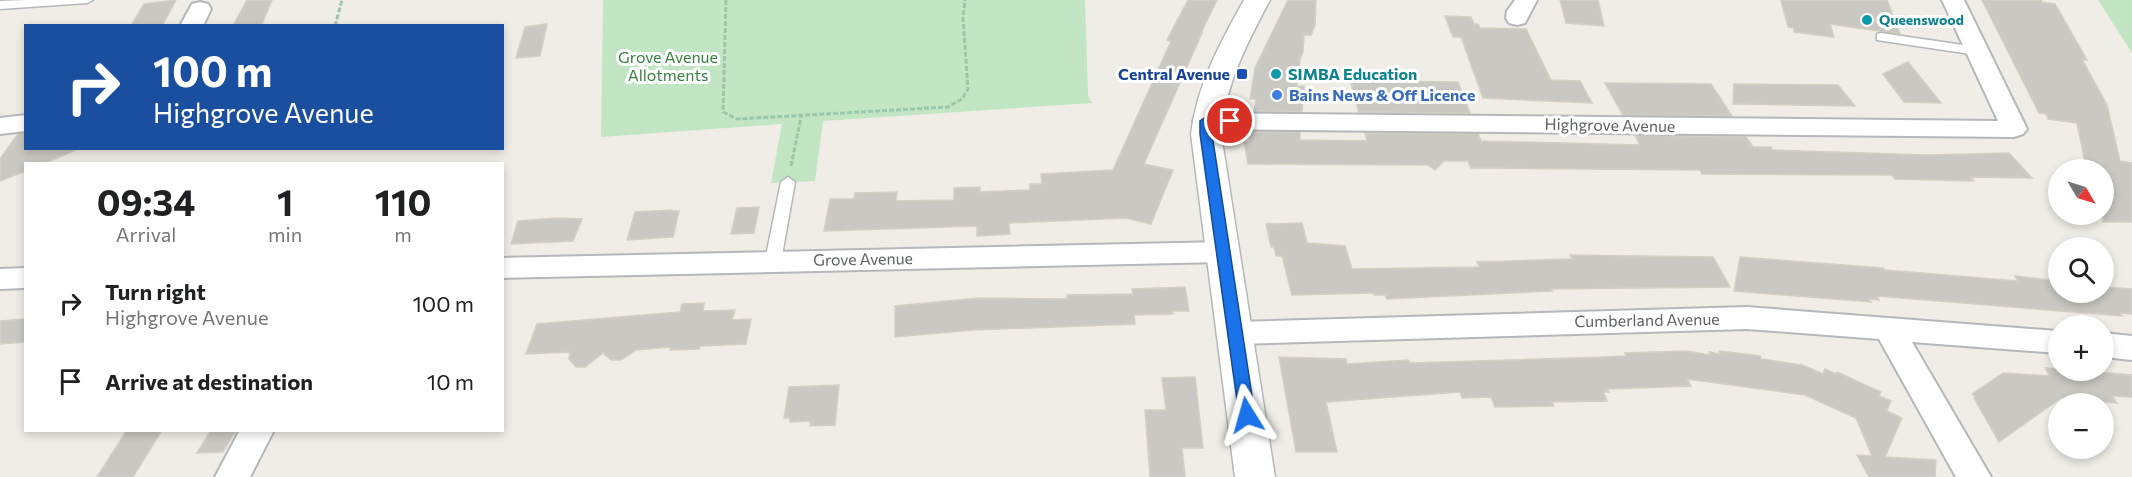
<!DOCTYPE html>
<meta charset="utf-8">
<style>
:root{--surface:#fff;--page:#f2f2f2;--text:#202124;--muted:#757577}
body{margin:0;font-family:Commissioner,sans-serif;background:var(--page);color:var(--text);height:100vh;display:flex;flex-direction:column;font-size:22px;white-space:nowrap}
*{box-sizing:border-box;margin:0}
p{font-size:20px;color:var(--muted)}
.icon{flex:none;width:33px;height:33px;fill:none;stroke:currentColor;stroke-width:2;stroke-linecap:round;stroke-linejoin:round}
.map{position:relative;flex:1;overflow:hidden}
.details{position:absolute;left:24px;top:162px;width:480px;height:270px;display:flex;flex-direction:column;background:var(--surface);border-radius:0px;box-shadow:0 3px 9px #0003}
.details>*{flex:none}
.hud{position:absolute;left:24px;top:24px;width:480px;height:126px;border-radius:0px;box-shadow:0 3px 9px #0003;background:#1a4fa0;color:#fff;overflow:hidden}
.needle{width:39px;rotate:128deg}
.buttons{position:absolute;left:2048px;top:159px;display:grid;gap:12px}
.buttons a{display:grid;place-items:center;width:66px;height:66px;border-radius:50%;background:var(--surface);box-shadow:0 3px 9px #0003;font-size:30px}
.pin{position:absolute;display:grid;place-items:center;width:51px;height:51px;color:#fff;margin:-26px;border:3px solid #fff;border-radius:50%;box-shadow:0 2px 6px #0007}
.me{position:absolute;width:66px;margin:-33px;rotate:352deg;stroke-linejoin:round;filter:drop-shadow(0 0 4px #0008)}
.turn{display:flex;align-items:center;gap:21px;height:126px;padding:0 30px;font-size:27px}
.turn .icon{width:78px;height:78px;stroke-width:2.5}
.turn b{display:block;font-size:42px;line-height:51px}
.eta{display:flex;justify-content:space-evenly;align-items:center;height:102px;text-align:center}
.eta b{font-size:36px;font-weight:700;line-height:42px}
ul{padding:0;list-style:none}
li{display:flex;align-items:center;gap:18px;height:78px;padding:0 30px}
li div{flex:1}
li b{display:block;font-size:22px}
li em{font-style:normal}
.map>svg:first-child{display:block}
.green{fill:#c2e6c4}
.building{fill:#cac8c2;stroke:#d3cfc3;stroke-width:1.5}
.lines{fill:none;stroke-linecap:round;stroke-linejoin:round}
.service-casing{stroke:#b5b7bb;stroke-width:3}
.minor-casing{stroke:#b5b7bb;stroke-width:4}
.tertiary-casing{stroke:#b5b7bb;stroke-width:3}
.path{stroke:#9bc6aa;stroke-width:3;stroke-dasharray:5 2;stroke-linecap:butt}
.service{fill:#fff;fill-rule:evenodd}
.minor{fill:#fff;fill-rule:evenodd}
.tertiary{fill:#fff;fill-rule:evenodd}
.route{fill:#1a73e8;stroke:#114b97;stroke-width:1.5}
.culture-dot{fill:#0f9aa8;stroke:#fff;stroke-width:2}
.transit-dot{fill:#1a4fb4;stroke:#fff;stroke-width:2}
.shop-dot{fill:#3f7fe0;stroke:#fff;stroke-width:2}
.labels{text-anchor:middle;stroke-width:6;stroke-linejoin:round;paint-order:stroke}
.far-culture-label{font-size:14px;font-weight:bold;fill:#0d838f;stroke:#fff;text-anchor:start}
.park-label{font-size:16px;fill:#36823e;stroke:#fff}
.transit-label{font-size:16px;font-weight:bold;fill:#164399;stroke:#fff;text-anchor:end}
.culture-label{font-size:16px;font-weight:bold;fill:#0d838f;stroke:#fff;text-anchor:start}
.shop-label{font-size:16px;font-weight:bold;fill:#366cbe;stroke:#fff;text-anchor:start}
.street-label{font-size:16px;fill:#5d6065;stroke:#fff}
</style>
<div class="map">
<svg width="2132" height="477" viewBox="0 0 2132 477">
<rect width="100%" height="100%" fill="#efede5"/>
<!-- green -->
<g class="green">
<polygon points="603,0 1085,0 1088,95 1092,103 823,121 815,181 771,183 782,124 601,137"/>
<polygon points="2098,0 2132,0 2132,53"/>
</g>
<!-- building -->
<g class="building">
<polygon points="176,0 162,26 131,26 144,4"/>
<polygon points="247,0 272,0 261,26 233,26"/>
<polygon points="1188,0 1217,0 1201,33 1202,33 1144,164 1173,170 1151,224 1126,218 1009,223 1010,234 977,236 977,226 824,231 830,199 854,199 855,193 897,192 896,201 954,200 954,188 980,187 980,192 1030,190 1030,184 1042,184 1041,174 1113,170 1171,41 1167,40"/>
<polygon points="1288,0 1316,0 1315,25 1311,35 1304,35 1303,52 1300,59 1297,86 1304,86 1302,112 1254,111 1256,99 1250,99 1255,68"/>
<polygon points="1560,0 1598,0 1604,26 1566,23"/>
<polygon points="1781,0 1887,0 1900,34 1830,24 1834,37 1794,32 1794,28 1788,27"/>
<polygon points="1982,0 2041,0 2042,2 2055,4 2087,60 2082,59 2107,105 2120,161 2132,163 2132,222 2103,222 2103,170 2086,167 2077,123 2048,119 2046,114 2039,113"/>
<polygon points="1445,16 1471,17 1474,24 1478,24 1480,28 1526,29 1551,80 1580,81 1592,103 1483,98 1461,37 1453,37"/>
<polygon points="547,24 540,56 516,58 525,27"/>
<polygon points="1908,62 1941,103 1904,102 1883,74"/>
<polygon points="1375,81 1458,82 1470,113 1359,112 1351,83"/>
<polygon points="1605,83 1711,84 1732,116 1623,115"/>
<polygon points="1734,84 1838,85 1855,106 1733,104"/>
<polygon points="1251,132 1300,132 1300,140 1367,141 1365,133 1478,134 1481,141 1640,145 1635,135 1746,137 1753,147 1771,147 1772,150 1928,155 2009,153 2032,178 1971,177 1974,181 1895,179 1892,175 1702,174 1700,170 1471,168 1468,161 1444,161 1435,170 1428,165 1248,164 1244,142 1249,142"/>
<polygon points="26,133 26,148 78,149 43,164 26,164 26,171 0,181 0,159 18,134"/>
<polygon points="759,207 754,233 731,234 737,208"/>
<polygon points="672,210 672,211 679,211 673,237 627,240 635,212"/>
<polygon points="556,218 582,219 573,241 511,244 518,221"/>
<polygon points="1302,223 1307,243 1345,246 1352,269 1480,267 1477,262 1572,259 1570,255 1713,257 1730,287 1551,289 1552,291 1387,299 1385,295 1374,295 1374,293 1292,295 1282,256 1276,256 1274,247 1271,247 1266,224"/>
<polygon points="1740,257 1883,268 1885,270 2018,281 2015,276 2058,281 2058,292 2103,292 2103,287 2132,289 2132,314 2120,313 2122,316 1877,296 1879,300 1869,299 1871,302 1734,291"/>
<polygon points="1185,287 1189,311 1172,311 1173,314 1134,315 1135,324 973,330 895,337 895,306 979,298 1067,299 1067,295 1133,294 1132,289"/>
<polygon points="704,303 703,311 735,310 732,320 751,319 746,344 700,346 699,349 670,350 671,347 636,350 621,360 611,360 603,353 585,367 576,367 569,359 570,352 526,354 537,324 680,312 682,304"/>
<polygon points="26,319 26,342 0,344 0,321"/>
<polygon points="1686,351 1710,355 1709,352 1720,354 1719,351 1760,356 1761,359 1802,365 1823,374 1825,369 1836,374 1837,372 1881,392 1879,396 1891,401 1887,411 1902,418 1885,457 1936,460 1935,477 1869,477 1857,455 1872,456 1856,418 1805,395 1687,379 1691,386 1607,389 1609,392 1603,392 1607,401 1552,402 1554,406 1495,407 1491,397 1462,398 1460,392 1326,402 1337,452 1296,452 1279,357 1346,359 1347,364 1408,360 1410,363 1604,357 1626,356 1625,353"/>
<polygon points="2045,368 2132,375 2132,397 2112,396 2117,403 2061,398 1999,442 1974,398 1976,397 1972,394 2003,373 2050,376"/>
<polygon points="1195,377 1203,448 1182,448 1185,477 1150,477 1145,410 1166,410 1162,378"/>
<polygon points="839,385 835,425 810,426 810,421 790,422 790,418 784,418 789,387"/>
<polygon points="127,430 162,430 133,477 97,477"/>
<polygon points="211,430 236,430 223,452 197,453"/>
</g>
<g class="lines">
<!-- service casing -->
<g class="service-casing">
<g id="service">
<polygon points="26,0 93,0 87,3 0,9 0,1"/>
<polygon points="1881,33 1977,47 1983,51 1977,55 1877,40 1877,34"/>
<polygon points="788,177 795,182 781,261 773,266 765,261 781,182"/>
</g>
</g>
<!-- minor casing -->
<g class="minor-casing">
<g id="minor">
<polygon points="1515,0 1537,0 1525,23 1517,25 1509,23 1506,18 1507,11"/>
<polygon points="1942,0 1964,0 2027,129 2023,134 2014,137 1206,129 1197,126 1193,121 1197,116 1206,113 1998,121"/>
<polygon points="200,2 208,4 211,9 203,26 180,26 192,4"/>
<polygon points="26,115 26,131 0,134 0,118"/>
<polygon points="1223,242 1233,245 1237,252 1233,259 1223,262 502,278 502,258"/>
<polygon points="26,268 26,288 0,289 0,269"/>
<polygon points="1747,307 2058,331 2058,353 1912,342 1991,477 1956,477 1879,339 1747,329 1235,344 1224,341 1219,333 1224,325 1235,322"/>
<polygon points="2103,333 2132,336 2132,360 2103,357"/>
<polygon points="240,430 274,430 250,477 215,477"/>
</g>
</g>
<!-- tertiary casing -->
<g class="tertiary-casing">
<path id="tertiary" d="M1244 0H1270C1247 43 1225 85 1221 134L1275 477H1235L1191 134C1197 85 1220 43 1244 0Z"/>
</g>
<!-- path -->
<g class="path">
<polyline points="726,0 723,112 737,119 948,107 962,99 968,89 963,19 965,0"/>
<polyline points="335,26 342,0"/>
<polyline points="791,166 801,117"/>
</g>
<!-- service -->
<use href="#service" class="service"/>
<!-- minor -->
<use href="#minor" class="minor"/>
<!-- tertiary -->
<use href="#tertiary" class="tertiary"/>
</g>
<!-- route -->
<polygon class="route" points="1206,117 1230,118 1236,121 1230,125 1212,125 1212,134 1255,415 1252,420 1247,422 1241,420 1239,415 1200,134 1200,121"/>
<!-- markers -->
<g class="culture-dot">
<circle cx="1867" cy="20" r="6"/>
<circle cx="1276" cy="74" r="6"/>
</g>
<rect class="transit-dot" x="1236" y="68" width="12" height="12" rx="3"/>
<circle class="shop-dot" cx="1277" cy="95" r="6"/>
<g class="labels">
<!-- far-culture labels -->
<g class="far-culture-label">
<text x="1879" y="25">Queenswood</text>
</g>
<!-- park labels -->
<g class="park-label">
<text x="668" y="63">Grove Avenue<tspan x="668" dy="18">Allotments</tspan></text>
</g>
<!-- transit labels -->
<g class="transit-label">
<text x="1230" y="80">Central Avenue</text>
</g>
<!-- culture labels -->
<g class="culture-label">
<text x="1288" y="80">SIMBA Education</text>
</g>
<!-- shop labels -->
<g class="shop-label">
<text x="1289" y="101">Bains News &amp; Off Licence</text>
</g>
<!-- street labels -->
<g class="street-label">
<text transform="translate(1610 125) rotate(1)" y="6">Highgrove Avenue</text>
<text transform="translate(863 259) rotate(-1)" y="6">Grove Avenue</text>
<text transform="translate(1647 320) rotate(-1)" y="6">Cumberland Avenue</text>
</g>
</g>
</svg>
<div class="buttons">
<a><svg class="needle" viewBox="-14 -14 28 28"><path d="M0-13l5 13h-10z" fill="#e53935"/><path d="M0 13l5-13h-10z" fill="#757577"/></svg></a>
<a><svg class="icon" aria-label="search" viewBox="0 0 24 24"><circle cx="10" cy="10" r="6"/><path d="M15 15l6 6"/></svg></a>
<a>+</a>
<a>−</a>
</div>
<div class="pin" style="left:1230px;top:121px;background:#d93025"><svg class="icon" aria-label="arrive" viewBox="0 0 24 24"><path d="M6 21V4h12l-3 4 3 4H6"/></svg></div>
<svg class="me" style="left:1247px;top:415px" viewBox="-20 -20 40 40"><path d="M0-17L14 15 0 8-14 15z" fill="#1a73e8" stroke="#fff" stroke-width="4"/></svg>
<div class="hud">
<div class="turn"><svg class="icon" aria-label="right" viewBox="0 0 24 24"><path d="M7 20v-9h11M14 6l5 5-5 5"/></svg><div><b>100 m</b>Highgrove Avenue</div></div>
</div>
<section class="details">
<div class="eta">
<div><b>09:34</b><p>Arrival</p></div>
<div><b>1</b><p>min</p></div>
<div><b>110</b><p>m</p></div>
</div>
<ul>
<li><svg class="icon" aria-label="right" viewBox="0 0 24 24"><path d="M7 20v-9h11M14 6l5 5-5 5"/></svg><div><b>Turn right</b><p>Highgrove Avenue</p></div><em>100 m</em></li>
<li><svg class="icon" aria-label="arrive" viewBox="0 0 24 24"><path d="M6 21V4h12l-3 4 3 4H6"/></svg><div><b>Arrive at destination</b></div><em>10 m</em></li>
</ul>
</section>
</div>
